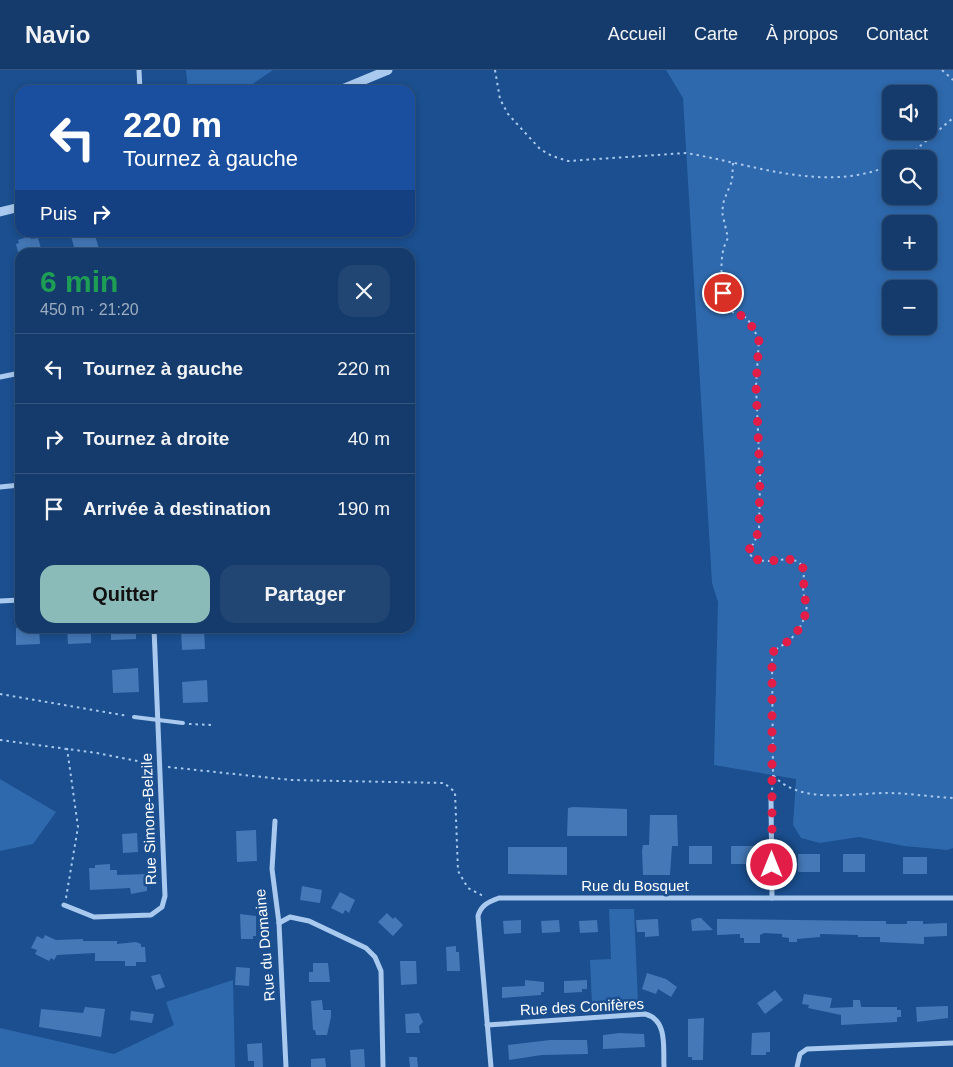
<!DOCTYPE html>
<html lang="fr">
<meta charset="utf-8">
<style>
:root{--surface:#143b6b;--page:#214673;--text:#f1f3f6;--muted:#9dadc1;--line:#33557e;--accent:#8bbbb9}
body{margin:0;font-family:Arial,sans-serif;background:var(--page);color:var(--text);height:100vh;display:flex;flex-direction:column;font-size:19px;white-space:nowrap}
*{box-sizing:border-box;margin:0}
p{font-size:16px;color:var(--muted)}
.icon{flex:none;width:28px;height:28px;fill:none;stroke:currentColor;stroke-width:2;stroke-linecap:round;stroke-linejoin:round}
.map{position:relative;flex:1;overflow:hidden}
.details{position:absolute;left:15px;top:178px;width:400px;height:385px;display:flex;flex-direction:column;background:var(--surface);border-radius:15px;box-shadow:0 2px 8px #0003,0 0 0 1px var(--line)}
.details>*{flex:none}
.guide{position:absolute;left:15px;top:15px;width:400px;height:152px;border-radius:15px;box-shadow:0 2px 8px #0003,0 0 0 1px var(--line);background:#1a4fa0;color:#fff;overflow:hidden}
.fabs{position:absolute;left:882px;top:15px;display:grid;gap:10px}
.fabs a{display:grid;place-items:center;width:55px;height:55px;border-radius:10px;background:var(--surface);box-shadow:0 2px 8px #0003,0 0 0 1px var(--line);font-size:25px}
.pin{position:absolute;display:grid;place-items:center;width:42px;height:42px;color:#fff;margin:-21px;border:2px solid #fff;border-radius:50%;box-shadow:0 1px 5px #0007}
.me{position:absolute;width:55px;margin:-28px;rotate:0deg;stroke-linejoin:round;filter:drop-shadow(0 0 4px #0008)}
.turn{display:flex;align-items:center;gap:18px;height:105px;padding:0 25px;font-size:22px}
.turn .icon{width:65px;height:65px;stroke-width:2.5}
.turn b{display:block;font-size:35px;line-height:42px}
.then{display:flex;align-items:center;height:48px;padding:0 25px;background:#0003;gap:10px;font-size:19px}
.round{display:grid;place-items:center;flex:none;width:52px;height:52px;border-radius:15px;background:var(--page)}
.headline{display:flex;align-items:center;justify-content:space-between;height:85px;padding:0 25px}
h1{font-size:30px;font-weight:800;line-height:38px;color:#1e9e55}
.action{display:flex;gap:10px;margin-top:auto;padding:10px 25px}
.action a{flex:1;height:58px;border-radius:15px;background:var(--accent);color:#111;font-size:20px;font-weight:800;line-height:58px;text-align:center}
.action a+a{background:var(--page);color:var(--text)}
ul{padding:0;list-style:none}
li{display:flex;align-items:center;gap:15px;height:70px;padding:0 25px;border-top:1px solid var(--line)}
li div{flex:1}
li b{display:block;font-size:19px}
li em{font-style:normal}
header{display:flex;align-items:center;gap:30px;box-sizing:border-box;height:70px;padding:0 25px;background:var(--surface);border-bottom:1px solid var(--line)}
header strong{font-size:24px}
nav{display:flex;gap:28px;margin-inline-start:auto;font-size:18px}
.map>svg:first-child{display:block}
.green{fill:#2e69ad;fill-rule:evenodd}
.building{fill:#4478b7}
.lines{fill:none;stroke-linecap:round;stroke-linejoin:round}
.path{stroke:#a9c9ee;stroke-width:2;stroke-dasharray:2.5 4;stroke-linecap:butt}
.service{stroke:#a9c9ee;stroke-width:4}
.minor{stroke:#a9c9ee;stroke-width:5}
.tertiary{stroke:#a9c9ee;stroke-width:9}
.route{stroke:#e11d48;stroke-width:9;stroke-dasharray:0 16.2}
.labels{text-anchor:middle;stroke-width:5;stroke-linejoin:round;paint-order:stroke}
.street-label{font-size:15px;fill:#fff;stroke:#1b4f8f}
</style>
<header>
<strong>Navio</strong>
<nav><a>Accueil</a><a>Carte</a><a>À propos</a><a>Contact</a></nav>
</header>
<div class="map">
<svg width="953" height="997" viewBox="0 0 953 997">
<rect width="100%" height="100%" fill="#1b4f8f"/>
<!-- green -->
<g class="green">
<polygon points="186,0 273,0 244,20 188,20"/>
<path d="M666 0H953V778L947 780 904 776 859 767 820 773 801 768 793 755 796 709 714 695 718 532 712 513 683 28ZM891 24H929V61H891ZM891 89H929V126H891ZM891 154H929V191H891ZM891 219H929V256H891Z"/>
<polygon points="0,709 56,742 33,774 0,781"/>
<polygon points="609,839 634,839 638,933 592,935 590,890 611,889"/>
<polygon points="233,910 235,997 0,997 0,958 114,984 174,955 166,932"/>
</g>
<!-- building -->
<g class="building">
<polygon points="70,162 94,162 100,182 75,181"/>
<polygon points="30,166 31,169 38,168 42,182 18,182 16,174 19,173 18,170"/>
<polygon points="16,558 39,558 40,574 16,575"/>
<polygon points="67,558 91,558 91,573 68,574"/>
<polygon points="111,558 136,558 136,569 111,570"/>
<polygon points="204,558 205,579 182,580 181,559"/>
<polygon points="138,598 139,622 113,623 112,600"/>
<polygon points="207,610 208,632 183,633 182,612"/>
<polygon points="573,737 627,739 627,766 567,766 568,738"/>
<polygon points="650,745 677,745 678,776 672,776 670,805 643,805 642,781 643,775 649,775"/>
<polygon points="256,760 257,791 237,792 236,761"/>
<polygon points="137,763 138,782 123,783 122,764"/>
<rect x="689" y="776" width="23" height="18"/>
<rect x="731" y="776" width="22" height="18"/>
<polygon points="508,777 567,777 567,805 508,804"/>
<rect x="798" y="784" width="22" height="18"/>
<rect x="843" y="784" width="22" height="18"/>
<rect x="903" y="787" width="24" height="17"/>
<polygon points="110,794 110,800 117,800 117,805 147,804 147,821 131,824 130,818 90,820 89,798 95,798 95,795"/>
<polygon points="302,816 322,820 320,833 300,830"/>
<polygon points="340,822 355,830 349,843 345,840 343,844 331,838"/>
<polygon points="387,843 393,849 395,847 403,855 393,866 378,852"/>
<polygon points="240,844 256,846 256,866 253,866 253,869 241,869"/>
<polygon points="698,848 701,848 713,860 692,861 691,850"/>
<polygon points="658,849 659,866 645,867 645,862 637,862 636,850"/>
<polygon points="717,849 870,851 886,851 886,854 907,854 907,851 923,851 923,854 947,853 947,866 924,867 924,874 880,872 880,867 858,867 858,865 820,864 820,867 797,869 797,872 789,872 789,868 782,867 782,864 764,863 760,865 760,873 744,873 744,868 740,868 740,864 717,865"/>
<polygon points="521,850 521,863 504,864 503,851"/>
<polygon points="559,850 560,862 542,863 541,851"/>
<polygon points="597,850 598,862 580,863 579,851"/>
<polygon points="45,865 56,870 83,869 83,871 117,871 117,874 136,872 141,874 141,877 145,877 146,892 136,892 136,896 125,896 125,891 95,891 95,883 57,885 54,890 51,888 49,891 35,884 37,880 31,878 37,866 43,869"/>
<polygon points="456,876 456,882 459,882 460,901 447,901 446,877"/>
<polygon points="400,891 416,891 417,914 401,915"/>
<polygon points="313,893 328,893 330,912 309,912 309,902 313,902"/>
<polygon points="236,897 250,898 249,916 235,915"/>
<polygon points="647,903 666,909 677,917 671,927 658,919 656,924 642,919"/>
<polygon points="160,904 165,917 156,920 151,906"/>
<polygon points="525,910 544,912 544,922 541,922 541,925 502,928 502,917 525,916"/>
<polygon points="587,910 587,919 582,919 582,922 564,923 564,911"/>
<polygon points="775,920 783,930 765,944 757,933"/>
<polygon points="804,924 832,928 830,938 853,937 853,930 860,930 861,937 897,937 897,940 901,940 901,947 897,947 897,952 841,955 841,945 808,938 809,935 802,934"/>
<polygon points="322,930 323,940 331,940 331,947 327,965 316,965 315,960 313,960 311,931"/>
<polygon points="948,936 948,948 917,952 916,937"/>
<polygon points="85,937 105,939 101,967 39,957 41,939 83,943"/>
<polygon points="131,941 154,944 152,953 130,950"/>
<polygon points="419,943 423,952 419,956 420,963 406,963 405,944"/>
<polygon points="704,948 703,990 692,990 692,987 688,987 688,949"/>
<polygon points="770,962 770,982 766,982 766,985 751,985 752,963"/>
<polygon points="620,963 644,964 645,977 603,979 603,965"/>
<polygon points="550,970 587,970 588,984 542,985 509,990 508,975"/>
<polygon points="262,973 263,997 254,997 254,991 248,991 247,974"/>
<polygon points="364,979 365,997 351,997 350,980"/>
<polygon points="409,987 417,987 418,997 410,997"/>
<polygon points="325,988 326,997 311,997 311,989"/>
</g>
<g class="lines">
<!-- path -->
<g class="path">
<path d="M495 0 500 29 508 44 540 79 552 86 568 91 686 83C753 94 825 124 891 95"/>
<polyline points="942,0 953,10"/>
<polyline points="905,89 953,48"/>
<path d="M733 93 732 111 724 130 722 142 728 168C717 187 723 213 724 235L730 241 747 248 759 269 756 316 760 407 759 460 754 473 748 481C759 503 791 479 802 496 807 504 799 520 807 534 806 549 798 564 787 572 781 577 775 578 772 585L773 705C800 735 851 723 887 723 909 723 931 727 953 728"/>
<polyline points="0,624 128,646"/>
<polyline points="189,654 212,655"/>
<polyline points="0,670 97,683 153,694"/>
<polyline points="168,697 291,710 444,713 455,722 458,801 468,818 485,827"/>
<polyline points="772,720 773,705"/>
<polyline points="66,828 78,757 67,678"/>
</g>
<!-- service -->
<polyline class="service" points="134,647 183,653"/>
<!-- minor -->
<g class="minor">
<polyline points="139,0 140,20"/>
<polyline points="0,307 20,303"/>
<polyline points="0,417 20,415"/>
<polyline points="0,531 20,530"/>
<polyline points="771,728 772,828"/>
<polyline points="275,751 272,799 279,853 286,997"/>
<polyline points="64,835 94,847 151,845 162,837 165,826 154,558"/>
<polyline points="279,853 290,847 309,851 366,878 375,887 381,901 383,997"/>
<path d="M487 955 645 944C668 950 663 977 664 997"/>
<path d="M491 997 478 846C481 835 488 832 499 828H953"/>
<polyline points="797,997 800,984 807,979 953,973"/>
</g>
<!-- tertiary -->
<g class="tertiary">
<polyline points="340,20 388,0"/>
<polyline points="0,142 20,137"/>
</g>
</g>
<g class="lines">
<!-- route -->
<path class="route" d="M723 223 724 235 730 241 747 248 759 269 756 316 760 408 759 460 754 473 748 481C759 503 791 479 802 496 807 505 800 521 807 534 806 549 798 564 787 572 781 577 775 578 772 584V795"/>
</g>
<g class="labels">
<!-- street labels -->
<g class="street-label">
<text transform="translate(149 749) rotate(-92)" y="5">Rue Simone-Belzile</text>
<text x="635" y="821">Rue du Bosquet</text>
<text transform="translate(265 875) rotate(-95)" y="5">Rue du Domaine</text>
<text transform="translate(582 937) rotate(-3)" y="5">Rue des Conifères</text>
</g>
</g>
</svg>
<div class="fabs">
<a><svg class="icon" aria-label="sound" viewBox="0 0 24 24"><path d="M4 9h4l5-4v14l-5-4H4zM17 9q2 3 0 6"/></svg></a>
<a><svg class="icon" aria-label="search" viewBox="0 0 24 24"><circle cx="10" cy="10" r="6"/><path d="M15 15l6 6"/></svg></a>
<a>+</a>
<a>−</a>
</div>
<div class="pin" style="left:723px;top:223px;background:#d93025"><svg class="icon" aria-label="arrive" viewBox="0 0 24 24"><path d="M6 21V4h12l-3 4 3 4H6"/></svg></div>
<svg class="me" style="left:772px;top:795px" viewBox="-20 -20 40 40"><circle r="17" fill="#e11d48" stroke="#fff" stroke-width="3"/><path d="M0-11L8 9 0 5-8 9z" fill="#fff"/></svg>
<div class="guide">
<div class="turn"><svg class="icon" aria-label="left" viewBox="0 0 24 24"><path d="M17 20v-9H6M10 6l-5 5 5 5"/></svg><div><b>220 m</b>Tournez à gauche</div></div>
<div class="then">Puis<svg class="icon" aria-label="right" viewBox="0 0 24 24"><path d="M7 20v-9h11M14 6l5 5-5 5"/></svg></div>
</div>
<section class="details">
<div class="headline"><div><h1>6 min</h1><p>450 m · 21:20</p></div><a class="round"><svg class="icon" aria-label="close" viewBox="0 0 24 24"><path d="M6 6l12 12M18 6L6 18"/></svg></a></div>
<ul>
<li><svg class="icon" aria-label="left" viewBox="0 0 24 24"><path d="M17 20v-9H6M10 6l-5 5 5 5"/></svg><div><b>Tournez à gauche</b></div><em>220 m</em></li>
<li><svg class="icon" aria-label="right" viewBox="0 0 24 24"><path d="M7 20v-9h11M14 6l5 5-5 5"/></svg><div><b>Tournez à droite</b></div><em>40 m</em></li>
<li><svg class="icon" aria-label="arrive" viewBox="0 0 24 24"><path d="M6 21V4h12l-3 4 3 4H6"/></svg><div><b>Arrivée à destination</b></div><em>190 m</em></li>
</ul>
<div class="action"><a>Quitter</a><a>Partager</a></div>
</section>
</div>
